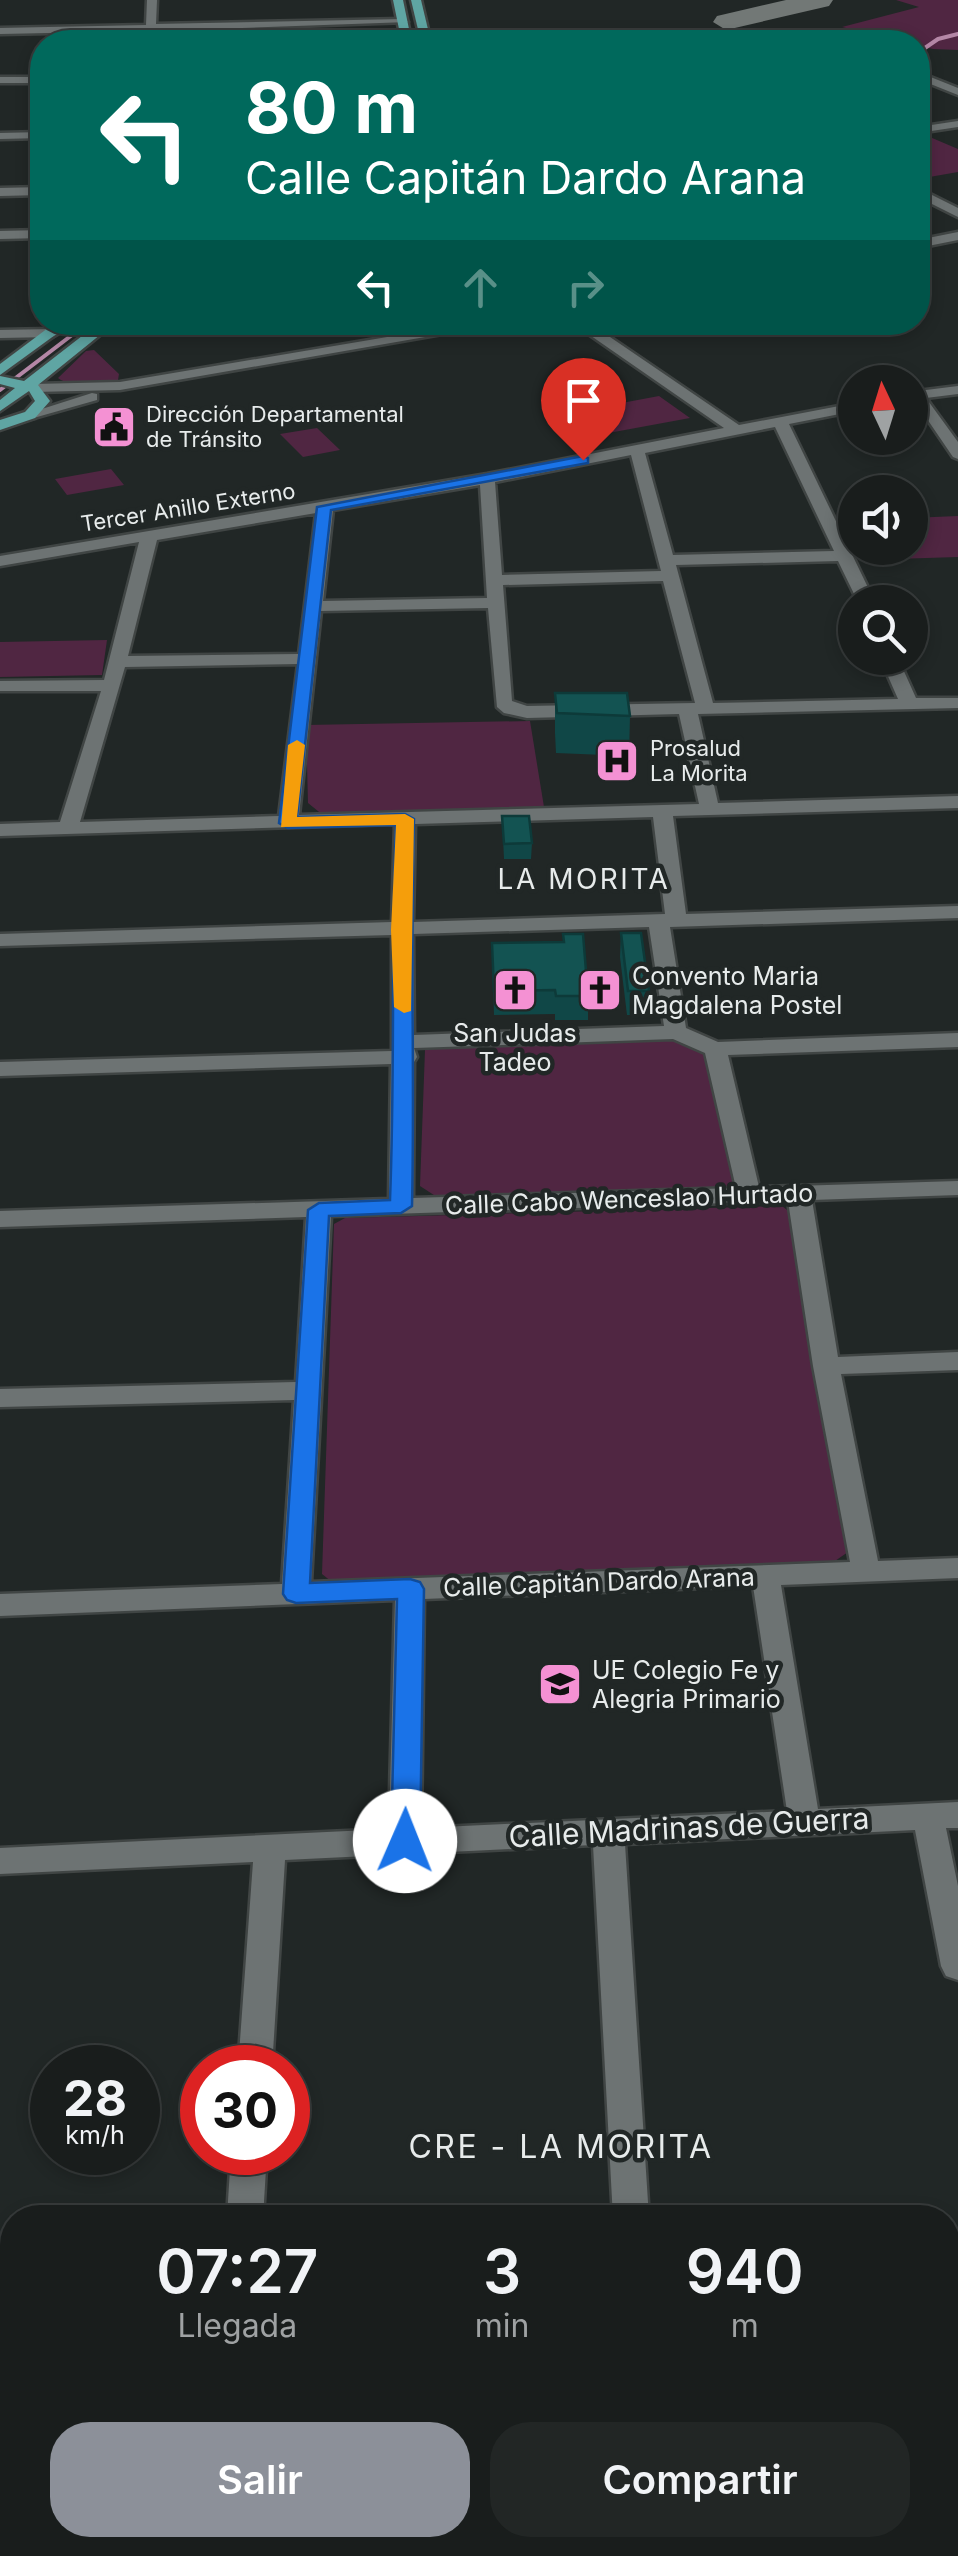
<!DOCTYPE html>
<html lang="es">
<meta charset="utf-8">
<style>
:root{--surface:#191d1c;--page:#222625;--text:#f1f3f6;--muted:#9fa2a3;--line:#373b3b;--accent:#8c9099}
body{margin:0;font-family:Inter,sans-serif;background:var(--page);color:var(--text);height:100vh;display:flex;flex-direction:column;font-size:38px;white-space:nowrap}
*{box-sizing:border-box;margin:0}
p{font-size:32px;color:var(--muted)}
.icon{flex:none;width:55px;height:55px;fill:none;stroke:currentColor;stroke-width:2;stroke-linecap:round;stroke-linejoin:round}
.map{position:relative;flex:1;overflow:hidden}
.side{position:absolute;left:0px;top:2205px;width:960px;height:352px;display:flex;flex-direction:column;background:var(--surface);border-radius:40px 40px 0 0;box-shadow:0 5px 15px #0003,0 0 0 2px var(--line)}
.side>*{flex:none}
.hud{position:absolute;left:30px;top:30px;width:900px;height:305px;border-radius:40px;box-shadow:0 5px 15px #0003,0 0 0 2px var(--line);background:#00695c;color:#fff;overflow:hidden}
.needle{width:65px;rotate:356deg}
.tools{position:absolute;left:838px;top:365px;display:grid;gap:20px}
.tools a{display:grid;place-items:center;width:90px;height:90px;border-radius:50%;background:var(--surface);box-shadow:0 5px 15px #0003,0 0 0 2px var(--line);font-size:50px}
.speed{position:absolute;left:30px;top:2045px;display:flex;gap:20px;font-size:50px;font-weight:700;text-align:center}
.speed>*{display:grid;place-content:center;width:130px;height:130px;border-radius:50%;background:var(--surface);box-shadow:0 5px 15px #0003,0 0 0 2px var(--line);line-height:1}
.speed small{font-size:25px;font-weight:400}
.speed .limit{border:15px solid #d22;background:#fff;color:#111}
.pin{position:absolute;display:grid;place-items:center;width:85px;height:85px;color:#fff;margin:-102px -42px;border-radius:50% 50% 50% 0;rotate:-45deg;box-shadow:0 0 10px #0007}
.pin .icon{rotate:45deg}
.me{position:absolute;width:110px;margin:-55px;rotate:1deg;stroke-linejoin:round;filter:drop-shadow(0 0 8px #0008)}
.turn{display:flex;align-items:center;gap:35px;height:210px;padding:0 50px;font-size:45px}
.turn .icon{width:130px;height:130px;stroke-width:2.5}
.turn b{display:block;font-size:70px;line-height:85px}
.lanes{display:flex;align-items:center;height:95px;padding:0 50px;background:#0003;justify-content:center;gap:50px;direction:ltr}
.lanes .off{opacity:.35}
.eta{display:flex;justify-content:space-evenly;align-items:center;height:170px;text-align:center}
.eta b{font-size:60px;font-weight:600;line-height:70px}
.cta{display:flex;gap:20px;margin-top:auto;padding:20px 50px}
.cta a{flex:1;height:115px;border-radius:40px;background:var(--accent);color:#fff;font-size:40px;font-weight:600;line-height:115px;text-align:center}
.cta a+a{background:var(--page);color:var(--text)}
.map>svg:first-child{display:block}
.green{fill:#502642}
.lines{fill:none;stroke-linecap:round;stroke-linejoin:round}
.stream{stroke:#b487a6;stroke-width:4}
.taxiway{fill:#727876;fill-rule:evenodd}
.minor-casing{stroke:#404544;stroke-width:5}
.major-casing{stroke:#404544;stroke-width:5}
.minor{fill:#6d7373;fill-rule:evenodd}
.major{fill:#5fa5a3;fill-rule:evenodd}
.wall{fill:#104747}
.building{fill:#135352;stroke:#0d3a39;stroke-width:2.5}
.route{fill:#1a73e8;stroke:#114b97;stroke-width:2.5}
.slow{fill:#f59e0b}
.labels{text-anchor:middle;stroke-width:9;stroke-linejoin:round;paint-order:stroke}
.far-poi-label{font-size:22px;fill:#e7ebeb;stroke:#212726;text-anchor:start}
.far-street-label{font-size:22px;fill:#e7ebeb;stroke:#212726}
.poi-label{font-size:25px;fill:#e7ebeb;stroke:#212726;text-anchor:start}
.street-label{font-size:25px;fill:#e7ebeb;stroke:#212726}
.neighbourhood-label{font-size:28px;letter-spacing:2.5px;fill:#e7ebeb;stroke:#212726}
.near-street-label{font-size:30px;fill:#e7ebeb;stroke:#212726}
.near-neighbourhood-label{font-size:32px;letter-spacing:2.5px;fill:#e7ebeb;stroke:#212726}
</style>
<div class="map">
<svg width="958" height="2556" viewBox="0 0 958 2556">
<rect width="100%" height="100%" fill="#212726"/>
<!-- green -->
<g class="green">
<polygon points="896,0 958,0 958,50 933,49 842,27 919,7"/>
<polygon points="918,132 958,149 958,172 918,179"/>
<path d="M94 350 119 374 118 380C99 382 74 390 58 378L86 351Z"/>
<polygon points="659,396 690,418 576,439 547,417"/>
<polygon points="317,428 340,450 303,457 280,434"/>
<polygon points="111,469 124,485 67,495 55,479"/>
<polygon points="958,516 958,557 863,560 857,548 910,548 910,518"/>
<polygon points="107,640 102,675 0,677 0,642"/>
<polygon points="530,721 544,807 329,820 308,803 306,725"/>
<polygon points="674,1037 708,1053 736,1183 714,1191 437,1197 420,1186 425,1050 443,1045"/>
<polygon points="782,1206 792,1214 848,1552 835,1561 332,1582 322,1574 334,1224 345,1218"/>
</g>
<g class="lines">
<!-- stream -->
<g class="stream">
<polyline points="922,50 938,39 958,34"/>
<polyline points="0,390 89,322"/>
</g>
<!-- taxiway -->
<polygon class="taxiway" points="786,0 833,0 829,6 726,30 713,22 717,16"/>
<!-- minor casing -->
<g class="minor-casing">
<g id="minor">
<polygon points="147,0 157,0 156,24 403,19 408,22 156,31 155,42 145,42 145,31 0,34 0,28 146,25"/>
<polygon points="918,72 958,88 958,95 918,79"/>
<rect x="0" y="77" width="42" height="6"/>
<polygon points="958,121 958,127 918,133 918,127"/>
<polygon points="42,132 42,138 0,139 0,133"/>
<polygon points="42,187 42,195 0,196 0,188"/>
<polygon points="918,188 958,208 958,217 918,197"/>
<polygon points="42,230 42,238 0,239 0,231"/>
<polygon points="958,232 958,240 918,248 918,240"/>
<polygon points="476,322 511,322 120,390 34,392 27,388 34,384 120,382"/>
<path d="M571 322H588L739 425 855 403V411L789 424 875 602H858L838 561 676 565 713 703 898 699 880 658H898L916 698H958V708L698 714 718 803 958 796V808L673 816 686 914 958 906V918L670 927 686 1028 718 1042 958 1033V1047L728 1055 759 1187 958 1181V1195L812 1200 838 1357 958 1352V1370L841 1374 878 1561 958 1558V1578L781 1585 818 1809 958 1802V1828H946L958 1886V1980L946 1976 941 1966 915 1830 625 1844 649 2218H613L593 1845 285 1860 272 2068H238L253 1862 0 1874V1848L389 1829 395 1600 0 1616V1594L282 1584 294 1400 0 1407V1389L296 1382 306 1217 0 1227V1211L389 1199 391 1064 0 1076V1062L392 1051V935L0 946V934L392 922 395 824 0 836V824L60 822 101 691H0V681L104 680 139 542 0 566V556L487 474 724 428ZM775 427 834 551 673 555 645 453ZM631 455 661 571 502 575 495 482ZM480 485 487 598 323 601 333 510ZM316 513 299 654 128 656 157 540ZM663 581 695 703 527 706 512 701 503 585ZM488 608 497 707 504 713 527 718 679 714 699 804 299 815 321 611ZM298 664 279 816 80 822 125 667ZM653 817 665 914 413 922 415 824ZM649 927 664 1026 414 1035 413 934ZM673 1039 705 1053 736 1188 413 1198 414 1062 417 1057 414 1048ZM788 1201 813 1366 850 1562 311 1582 331 1216ZM753 1586 787 1811 421 1828 424 1599Z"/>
<polygon points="0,330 52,329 59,333 52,337 0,338"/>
<polygon points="958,386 958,394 926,398 958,442 958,459 953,457 923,413 910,400 910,392"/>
<polygon points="92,393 97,394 97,400 30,419 23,415"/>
<polygon points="231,2152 267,2152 263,2218 227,2218"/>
<polygon points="958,2294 958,2330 948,2331 948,2295"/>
<polygon points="12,2361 12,2397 0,2398 0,2362"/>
<rect x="200" y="2545" width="40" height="11"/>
<polygon points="630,2545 670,2545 671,2556 631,2556"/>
</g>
</g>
<!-- major casing -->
<g class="major-casing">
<g id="major">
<polygon points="393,0 403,0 409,29 406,42 396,42 399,29"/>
<polygon points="411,0 421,0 431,42 421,42"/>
<polygon points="56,322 73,322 0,375 0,364"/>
<polygon points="100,322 116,322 38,385 50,401 35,418 0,430 0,420 25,412 35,401 29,391 0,411 0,400 15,388 0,384 0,376 24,381"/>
</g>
</g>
<!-- minor -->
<use href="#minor" class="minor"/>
<!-- major -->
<use href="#major" class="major"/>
</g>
<!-- wall -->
<g class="wall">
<polygon points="555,693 630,716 629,756 556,753 555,733"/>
<polygon points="502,816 532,843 531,859 504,859"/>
<polygon points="621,933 649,991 648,1015 627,1015 620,957"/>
<polygon points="563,934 588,996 588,1020 555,1020 555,1014 494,1015 492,943 563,942"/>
</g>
<!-- building -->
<g class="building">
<polygon points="555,693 627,693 630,716 557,713"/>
<polygon points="502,816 529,816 532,843 504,844"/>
<polygon points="621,933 641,933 649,991 628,991"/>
<polygon points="563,934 583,934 588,996 556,996 555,990 494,991 492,943 564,942"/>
</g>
<!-- route -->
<path class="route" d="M583 456 588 458V463L331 510 297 817 405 814 414 819C410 948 415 1077 412 1206L401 1213 329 1216 310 1583 410 1579 420 1582 424 1589 420 1841 415 1850 405 1853 395 1850 391 1841 397 1599 296 1603 287 1600 283 1594 308 1210 319 1203 390 1200C395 1075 391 950 396 825L288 828 279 823 317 507Z"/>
<!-- slow -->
<polygon class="slow" points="297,740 305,745 297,817 405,814 414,819 411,1011 404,1013 394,1007 391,930 396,825 281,827 288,745"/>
<!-- icons -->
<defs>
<g id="civic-square" transform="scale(2.25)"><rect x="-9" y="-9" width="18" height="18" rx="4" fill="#f491d3" stroke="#212726"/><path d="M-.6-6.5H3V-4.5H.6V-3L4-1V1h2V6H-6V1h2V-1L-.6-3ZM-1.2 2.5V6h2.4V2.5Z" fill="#111"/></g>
<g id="hospital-square" transform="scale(2.25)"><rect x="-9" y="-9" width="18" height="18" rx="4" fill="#f491d3" stroke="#212726"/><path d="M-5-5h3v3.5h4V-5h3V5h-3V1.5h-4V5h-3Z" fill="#111"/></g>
<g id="church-square" transform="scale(2.25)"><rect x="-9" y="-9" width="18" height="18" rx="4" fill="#f491d3" stroke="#212726"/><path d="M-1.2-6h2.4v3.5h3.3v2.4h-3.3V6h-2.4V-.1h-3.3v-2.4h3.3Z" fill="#111"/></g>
<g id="school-square" transform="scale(2.25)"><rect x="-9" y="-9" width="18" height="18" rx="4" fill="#f491d3" stroke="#212726"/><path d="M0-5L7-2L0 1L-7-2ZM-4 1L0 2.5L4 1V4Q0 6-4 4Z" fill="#111"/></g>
</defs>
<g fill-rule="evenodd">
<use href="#civic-square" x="114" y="427"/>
<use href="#hospital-square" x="617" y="761"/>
<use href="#church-square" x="515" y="990"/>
<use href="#church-square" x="600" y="990"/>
<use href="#school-square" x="560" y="1684"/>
</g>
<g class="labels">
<!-- far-poi labels -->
<g class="far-poi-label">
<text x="146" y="422">Dirección Departamental<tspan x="146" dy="25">de Tránsito</tspan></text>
<text x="650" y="756">Prosalud<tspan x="650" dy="25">La Morita</tspan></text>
</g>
<!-- far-street labels -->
<g class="far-street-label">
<text transform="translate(188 507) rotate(-9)" y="8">Tercer Anillo Externo</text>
</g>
<!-- poi labels -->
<g class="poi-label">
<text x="632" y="985">Convento Maria<tspan x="632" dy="29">Magdalena Postel</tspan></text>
<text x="515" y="1042" text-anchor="middle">San Judas<tspan x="515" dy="29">Tadeo</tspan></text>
<text x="592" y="1679">UE Colegio Fe y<tspan x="592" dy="29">Alegria Primario</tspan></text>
</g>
<!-- street labels -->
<g class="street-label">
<text transform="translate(629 1199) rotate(-2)" y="9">Calle Cabo Wenceslao Hurtado</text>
<text transform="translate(599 1582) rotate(-2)" y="9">Calle Capitán Dardo Arana</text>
</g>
<!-- neighbourhood labels -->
<g class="neighbourhood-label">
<text x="584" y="889">LA MORITA</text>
</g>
<!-- near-street labels -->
<g class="near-street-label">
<text transform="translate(689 1828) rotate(-3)" y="10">Calle Madrinas de Guerra</text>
</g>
<!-- near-neighbourhood labels -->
<g class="near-neighbourhood-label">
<text x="561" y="2158">CRE - LA MORITA</text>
</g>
</g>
</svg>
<div class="tools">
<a><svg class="needle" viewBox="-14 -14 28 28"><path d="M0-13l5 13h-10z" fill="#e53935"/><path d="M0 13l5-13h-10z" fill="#9fa2a3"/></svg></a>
<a><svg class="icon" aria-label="sound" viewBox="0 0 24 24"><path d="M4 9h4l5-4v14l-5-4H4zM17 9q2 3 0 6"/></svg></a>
<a><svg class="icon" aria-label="search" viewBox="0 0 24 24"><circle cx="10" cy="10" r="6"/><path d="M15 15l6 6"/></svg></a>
</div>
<div class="speed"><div>28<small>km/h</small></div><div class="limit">30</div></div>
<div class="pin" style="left:583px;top:460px;background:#d93025"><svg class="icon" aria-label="arrive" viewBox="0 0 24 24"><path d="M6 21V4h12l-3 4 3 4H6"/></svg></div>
<svg class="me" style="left:405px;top:1841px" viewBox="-20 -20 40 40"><circle r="19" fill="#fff"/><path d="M0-13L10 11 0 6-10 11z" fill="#1a73e8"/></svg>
<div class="hud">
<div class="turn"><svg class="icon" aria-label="left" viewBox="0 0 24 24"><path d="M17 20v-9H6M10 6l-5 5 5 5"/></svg><div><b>80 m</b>Calle Capitán Dardo Arana</div></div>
<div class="lanes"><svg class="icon" aria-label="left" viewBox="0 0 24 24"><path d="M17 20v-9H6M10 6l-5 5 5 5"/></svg><svg class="icon off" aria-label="ahead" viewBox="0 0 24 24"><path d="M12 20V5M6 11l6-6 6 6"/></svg><svg class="icon off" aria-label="right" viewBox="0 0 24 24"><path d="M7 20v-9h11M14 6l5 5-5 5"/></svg></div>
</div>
<section class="side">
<div class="eta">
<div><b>07:27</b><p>Llegada</p></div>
<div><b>3</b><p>min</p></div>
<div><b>940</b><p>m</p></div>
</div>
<div class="cta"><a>Salir</a><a>Compartir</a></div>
</section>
</div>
